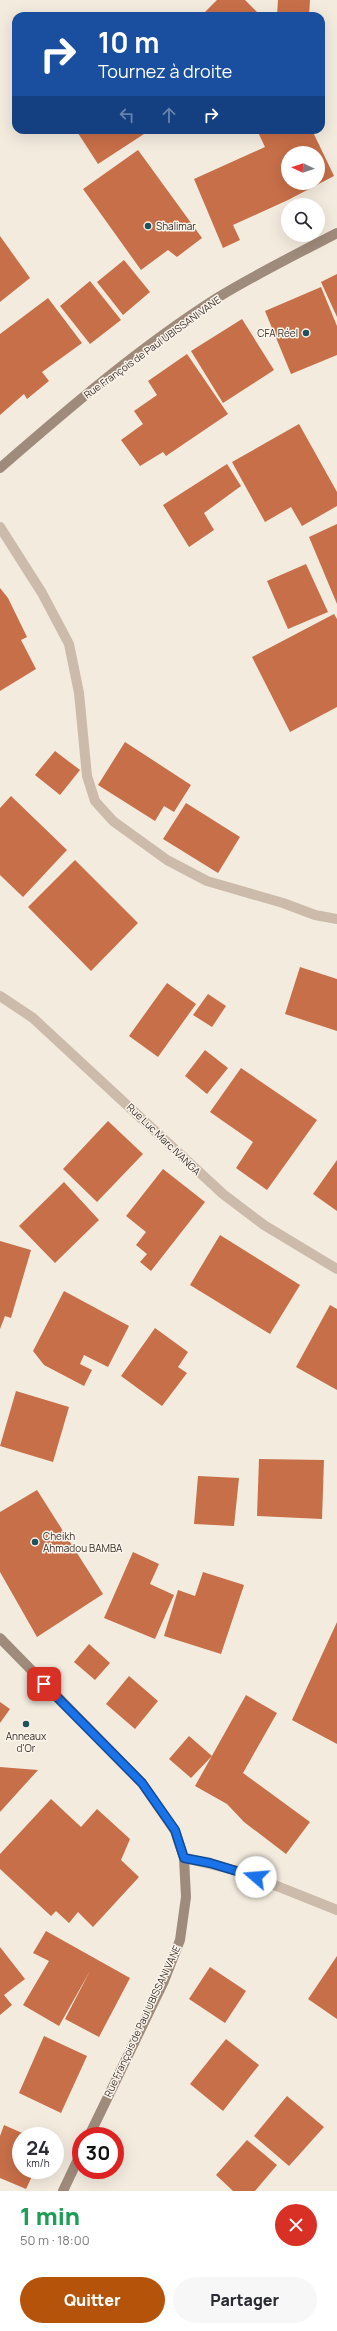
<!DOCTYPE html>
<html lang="fr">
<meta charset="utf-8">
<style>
:root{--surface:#fff;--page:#f7f7f7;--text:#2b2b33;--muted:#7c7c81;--accent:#b45309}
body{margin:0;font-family:Manrope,sans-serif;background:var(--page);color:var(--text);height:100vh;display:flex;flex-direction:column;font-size:15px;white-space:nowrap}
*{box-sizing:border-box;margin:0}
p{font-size:13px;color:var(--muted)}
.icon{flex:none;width:22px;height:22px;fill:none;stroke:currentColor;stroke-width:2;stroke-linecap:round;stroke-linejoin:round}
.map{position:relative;height:2191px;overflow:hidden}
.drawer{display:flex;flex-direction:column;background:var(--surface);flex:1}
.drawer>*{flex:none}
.guide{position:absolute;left:12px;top:12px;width:313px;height:122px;border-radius:12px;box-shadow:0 4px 16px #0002;background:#1a4fa0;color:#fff;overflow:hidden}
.needle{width:26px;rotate:274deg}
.fabs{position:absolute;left:281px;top:146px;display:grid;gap:8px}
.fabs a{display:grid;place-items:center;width:44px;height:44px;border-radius:50%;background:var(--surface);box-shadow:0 4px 16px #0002;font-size:20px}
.speed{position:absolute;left:12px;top:2127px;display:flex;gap:8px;font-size:20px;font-weight:700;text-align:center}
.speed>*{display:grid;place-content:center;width:52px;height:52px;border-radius:50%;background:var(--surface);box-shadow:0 4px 16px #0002;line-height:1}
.speed small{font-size:10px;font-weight:400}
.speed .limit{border:6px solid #d22;background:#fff;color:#111}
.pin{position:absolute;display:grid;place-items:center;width:34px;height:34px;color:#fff;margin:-17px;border-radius:8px;box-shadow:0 2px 6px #0006}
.me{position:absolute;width:44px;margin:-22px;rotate:288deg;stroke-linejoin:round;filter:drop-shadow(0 0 3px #0008)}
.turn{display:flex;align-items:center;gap:14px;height:84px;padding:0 20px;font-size:18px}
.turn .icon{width:52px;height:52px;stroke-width:2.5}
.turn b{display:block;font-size:28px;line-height:34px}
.lanes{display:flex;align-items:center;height:38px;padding:0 20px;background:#0003;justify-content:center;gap:20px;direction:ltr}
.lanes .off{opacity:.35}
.round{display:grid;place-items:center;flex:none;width:42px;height:42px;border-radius:21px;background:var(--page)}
.summary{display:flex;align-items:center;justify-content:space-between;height:68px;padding:0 20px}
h1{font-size:24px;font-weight:800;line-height:30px;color:#1e9e55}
.action{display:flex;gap:8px;margin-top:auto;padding:8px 20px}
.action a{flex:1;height:46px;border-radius:24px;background:var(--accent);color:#fff;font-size:16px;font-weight:800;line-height:46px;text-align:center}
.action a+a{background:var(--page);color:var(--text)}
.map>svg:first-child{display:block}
.building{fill:#c76f48;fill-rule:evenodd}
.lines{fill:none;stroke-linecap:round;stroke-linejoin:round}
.lane{stroke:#cba;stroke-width:10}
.street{stroke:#cba;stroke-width:10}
.secondary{stroke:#9f8b7b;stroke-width:10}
.route-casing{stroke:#114b97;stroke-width:10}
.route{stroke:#1a73e8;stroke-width:7}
.poi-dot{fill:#1e535b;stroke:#faf4eb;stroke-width:1.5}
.labels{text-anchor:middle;stroke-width:3;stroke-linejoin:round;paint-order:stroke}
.poi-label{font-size:10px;fill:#392f2a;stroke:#faf4eb;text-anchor:start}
.street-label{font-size:10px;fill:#392f2a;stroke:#faf4eb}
</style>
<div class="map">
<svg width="337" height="2191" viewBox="0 0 337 2191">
<rect width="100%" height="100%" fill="#f3ebde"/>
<!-- building -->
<g class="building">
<polygon points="217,0 245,0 261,16 201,16"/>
<polygon points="278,0 310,0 309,16 277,16"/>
<polygon points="76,130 141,130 144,134 98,164"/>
<path d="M257 130H312L334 176 288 200 233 225 240 240 223 248 194 179 265 147ZM288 153H318V183H288Z"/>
<polygon points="138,150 202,238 177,257 168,250 141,270 83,189"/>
<polygon points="0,236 30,278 0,302"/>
<polygon points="124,260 150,292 123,315 97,282"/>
<polygon points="337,274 337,317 321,282"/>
<polygon points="90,281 121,320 90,344 60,306"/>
<polygon points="321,287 337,326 337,355 291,374 265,311"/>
<polygon points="48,298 82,343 42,372 49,381 27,399 24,394 0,415 0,334"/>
<polygon points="242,319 274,370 223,403 191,351"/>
<polygon points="187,354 228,414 166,456 163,452 140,466 121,440 143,424 134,411 157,395 148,381"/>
<polygon points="299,424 337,492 337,506 302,526 291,507 265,522 232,462"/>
<polygon points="227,464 241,486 204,513 214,530 189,547 163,505"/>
<polygon points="337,524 337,604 309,537"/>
<polygon points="306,564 328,612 288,629 267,581"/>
<polygon points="0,588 8,598 27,637 21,640 36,669 0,691"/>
<polygon points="334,614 337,619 337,707 290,732 252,657"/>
<polygon points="125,742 191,785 174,812 164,806 155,821 98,785"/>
<polygon points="55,751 80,770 60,795 35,775"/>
<polygon points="11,796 67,850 23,897 0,875 0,808"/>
<polygon points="186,803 240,837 218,873 163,839"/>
<polygon points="75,860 138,923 91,971 28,907"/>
<polygon points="300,967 337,979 337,1031 285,1014"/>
<polygon points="167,983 196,1004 158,1057 129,1036"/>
<polygon points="208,994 226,1006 212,1027 193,1015"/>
<polygon points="205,1050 228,1068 207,1094 185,1076"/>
<polygon points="241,1068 317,1120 267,1190 236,1168 253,1142 210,1112"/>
<polygon points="108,1121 143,1154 97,1202 63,1169"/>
<polygon points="337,1160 337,1211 313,1194"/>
<polygon points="163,1169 205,1202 151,1271 140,1262 147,1254 136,1245 146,1232 126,1216"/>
<polygon points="64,1182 99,1220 55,1263 19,1226"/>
<polygon points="220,1235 300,1285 270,1334 190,1285"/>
<polygon points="0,1241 31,1250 11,1318 5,1316 0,1329"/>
<polygon points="64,1291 129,1326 108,1367 84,1355 80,1364 92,1370 84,1386 44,1365 33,1351"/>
<polygon points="330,1305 337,1309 337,1390 296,1367"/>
<polygon points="155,1328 188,1352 178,1367 187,1373 162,1406 121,1376"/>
<polygon points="16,1391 69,1407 53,1462 0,1446"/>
<polygon points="259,1459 324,1460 322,1519 257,1516"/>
<polygon points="198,1476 239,1478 234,1526 194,1524"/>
<polygon points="37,1490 103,1594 37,1637 0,1572 0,1512"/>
<polygon points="133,1552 159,1564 150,1584 174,1595 155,1639 104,1618"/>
<polygon points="203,1572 244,1585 221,1654 164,1636 178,1590 195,1596"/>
<polygon points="337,1622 337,1744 292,1720"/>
<polygon points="89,1644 110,1663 95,1680 74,1662"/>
<polygon points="129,1676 158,1701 135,1729 106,1704"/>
<polygon points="246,1695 277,1713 243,1773 310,1822 286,1854 244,1822 227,1804 195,1786"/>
<polygon points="0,1702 10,1709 0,1723"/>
<polygon points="189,1736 212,1756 191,1778 169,1759"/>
<polygon points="0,1767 38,1770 0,1812"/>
<polygon points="51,1799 81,1827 97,1809 130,1839 121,1860 139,1877 93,1927 78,1912 69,1923 56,1911 51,1916 0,1869 0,1854"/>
<polygon points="46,1931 130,1978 99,2037 65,2019 90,1971 59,2026 23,2005 49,1961 33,1953"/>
<polygon points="0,1947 25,1979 4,1995 12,2005 0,2015"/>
<polygon points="337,1956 337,2019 308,1999"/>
<polygon points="210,1967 246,1991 225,2023 189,1999"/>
<polygon points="44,2036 87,2056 61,2113 19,2093"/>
<polygon points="226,2039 259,2065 223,2111 190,2084"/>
<polygon points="287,2096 324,2127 289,2166 254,2136"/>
<polygon points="4,2125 29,2136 21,2136 21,2170 35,2170 26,2189 0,2178 0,2136"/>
<polygon points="247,2140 277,2165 255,2191 233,2191 216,2175"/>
</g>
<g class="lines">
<!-- lane -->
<polyline class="lane" points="0,527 42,593 69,644 79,693 87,776 95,801 113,821 167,860 207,881 283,903 315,915 337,919"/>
<!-- street -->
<g class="street">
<polyline points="0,996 33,1018 223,1194 264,1225 337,1269"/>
<polyline points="184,1858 242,1872 337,1910"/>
</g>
<!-- secondary -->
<g class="secondary">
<path d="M0 468C69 408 140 347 217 298 256 274 297 254 337 233"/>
<polyline points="0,1638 142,1783 175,1831 184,1858 186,1897 180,1940 164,1981 89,2136"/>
<polyline points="63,2191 81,2153"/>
</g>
</g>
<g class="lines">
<!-- route casing -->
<g class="route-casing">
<polyline id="route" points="44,1684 142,1783 175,1830 184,1858 210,1863 256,1877"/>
</g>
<!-- route -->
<use href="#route" class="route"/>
</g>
<!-- markers -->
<g class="poi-dot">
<circle cx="148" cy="226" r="4"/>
<circle cx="306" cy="333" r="4"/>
<circle cx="35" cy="1542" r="4"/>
<circle cx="26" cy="1724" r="4"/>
</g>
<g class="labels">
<!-- poi labels -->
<g class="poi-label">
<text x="156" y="230">Shalimar</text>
<text x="298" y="337" text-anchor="end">CFA Réel</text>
<text x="43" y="1540">Cheikh<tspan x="43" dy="12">Ahmadou BAMBA</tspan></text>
<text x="26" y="1740" text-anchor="middle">Anneaux<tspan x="26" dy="12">d'Or</tspan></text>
</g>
<!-- street labels -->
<g class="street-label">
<text transform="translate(152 347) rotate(-36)" y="4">Rue François de Paul UBISSANI VANE</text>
<text transform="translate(164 1139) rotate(44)" y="4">Rue Luc Marc IVANGA</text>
<text transform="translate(142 2021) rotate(-65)" y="4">Rue François de Paul UBISSANI VANE</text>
</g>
</g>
</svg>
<div class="fabs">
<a><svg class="needle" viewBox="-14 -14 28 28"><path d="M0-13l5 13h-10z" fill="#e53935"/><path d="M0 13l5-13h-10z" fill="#7c7c81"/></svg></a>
<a><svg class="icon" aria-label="search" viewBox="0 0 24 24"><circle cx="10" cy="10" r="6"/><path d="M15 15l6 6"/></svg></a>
</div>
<div class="speed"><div>24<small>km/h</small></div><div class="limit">30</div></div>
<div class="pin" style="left:44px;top:1684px;background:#d93025"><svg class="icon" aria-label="arrive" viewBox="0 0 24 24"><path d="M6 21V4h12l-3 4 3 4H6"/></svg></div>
<svg class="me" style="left:256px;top:1877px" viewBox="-20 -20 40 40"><circle r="19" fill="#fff"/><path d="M0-13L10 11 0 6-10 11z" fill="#1a73e8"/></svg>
<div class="guide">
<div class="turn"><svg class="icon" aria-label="right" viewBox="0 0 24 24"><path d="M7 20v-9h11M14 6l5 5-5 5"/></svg><div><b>10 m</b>Tournez à droite</div></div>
<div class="lanes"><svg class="icon off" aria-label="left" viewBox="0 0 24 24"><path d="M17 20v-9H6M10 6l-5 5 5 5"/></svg><svg class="icon off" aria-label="ahead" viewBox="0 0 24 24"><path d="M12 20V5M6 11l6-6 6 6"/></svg><svg class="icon" aria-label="right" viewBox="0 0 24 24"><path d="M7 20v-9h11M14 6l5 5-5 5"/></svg></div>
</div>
</div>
<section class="drawer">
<div class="summary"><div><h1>1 min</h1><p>50 m · 18:00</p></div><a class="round" style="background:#d93025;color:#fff"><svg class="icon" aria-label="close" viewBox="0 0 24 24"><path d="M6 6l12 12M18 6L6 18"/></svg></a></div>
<div class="action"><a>Quitter</a><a>Partager</a></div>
</section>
